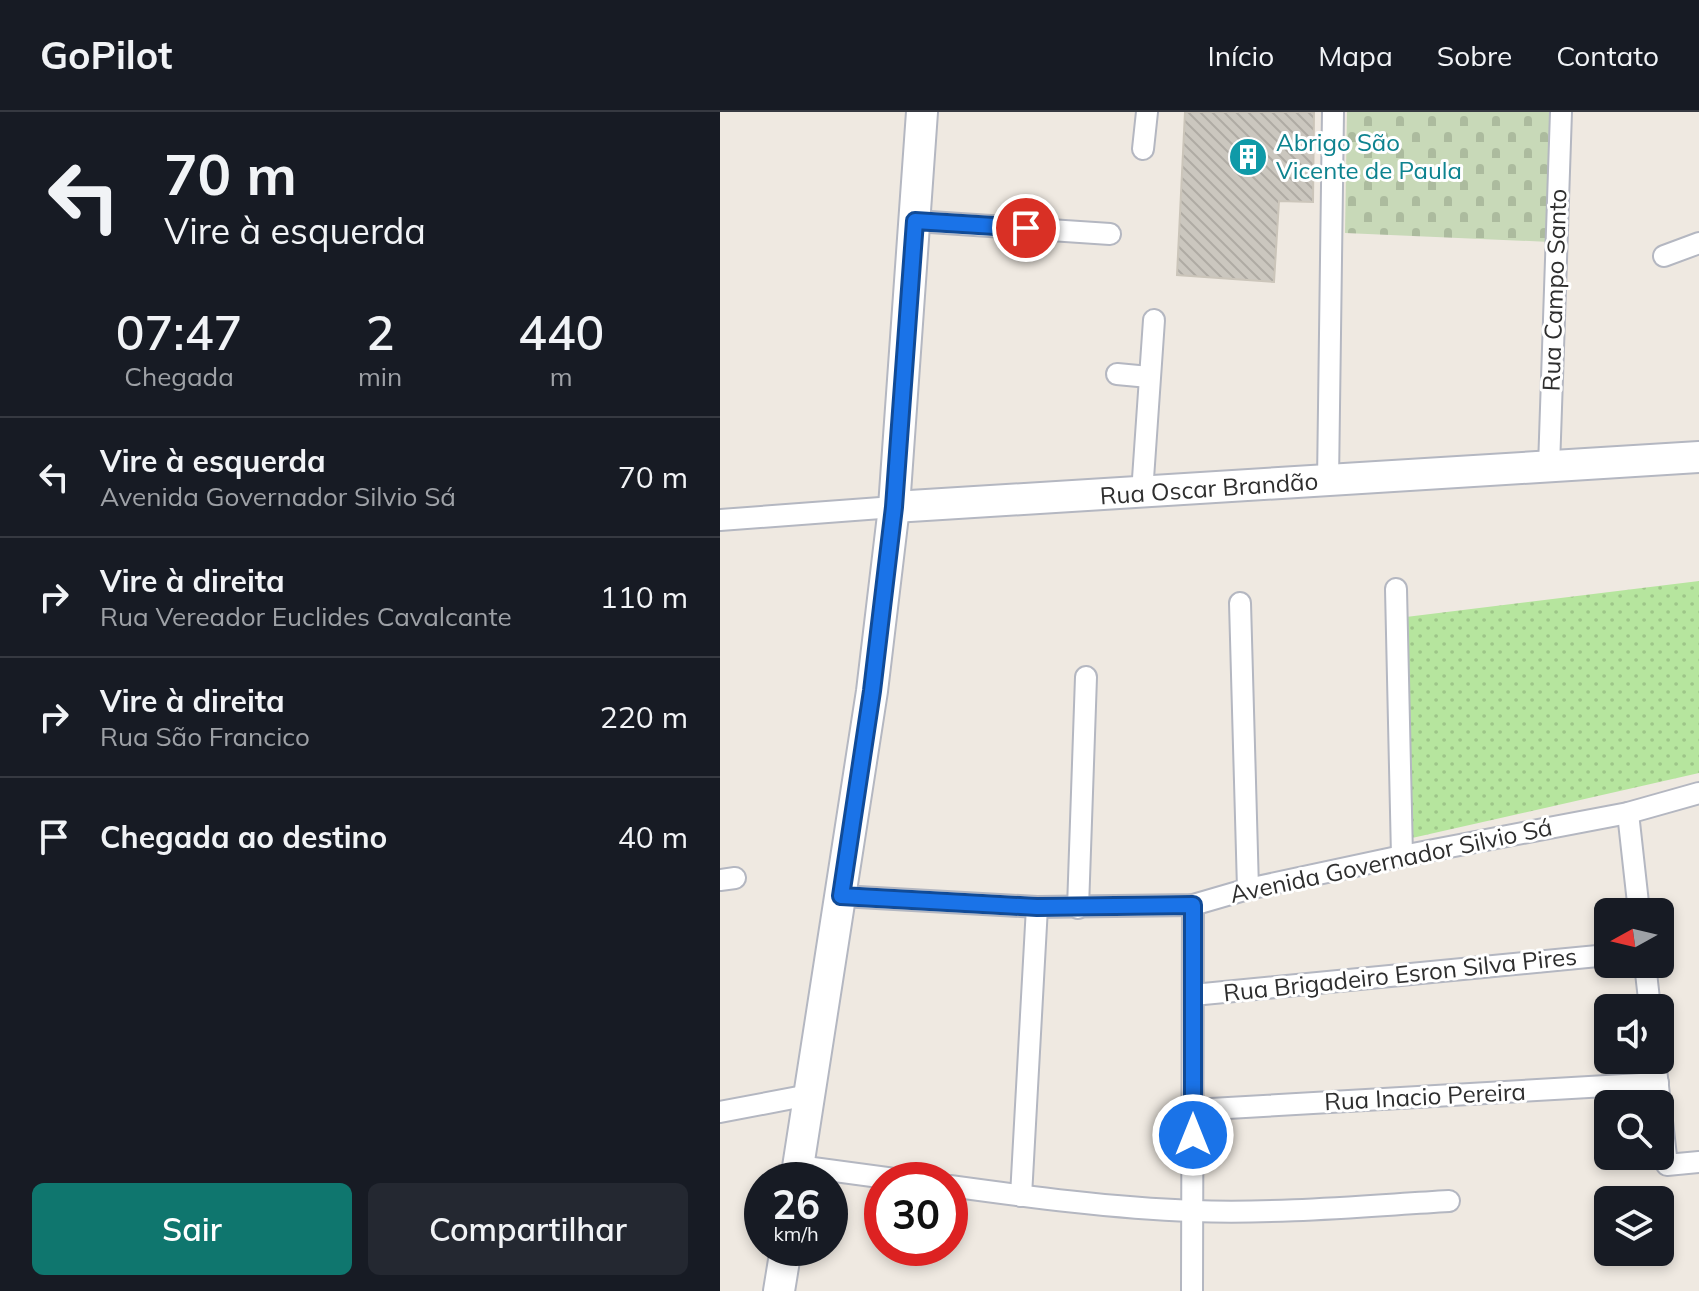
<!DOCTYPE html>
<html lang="pt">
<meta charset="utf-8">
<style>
:root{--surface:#171b24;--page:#242831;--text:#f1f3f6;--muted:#9ea1a6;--line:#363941;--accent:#0f766e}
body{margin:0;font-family:Mulish,sans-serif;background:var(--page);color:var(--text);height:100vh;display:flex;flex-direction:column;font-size:30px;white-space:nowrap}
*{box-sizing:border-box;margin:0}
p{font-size:26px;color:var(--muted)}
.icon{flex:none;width:44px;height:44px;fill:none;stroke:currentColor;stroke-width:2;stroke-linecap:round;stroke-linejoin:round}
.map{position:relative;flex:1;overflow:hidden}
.panel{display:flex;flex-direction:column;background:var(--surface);width:720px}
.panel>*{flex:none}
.top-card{background:#171b24;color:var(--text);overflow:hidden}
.needle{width:52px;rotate:262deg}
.tools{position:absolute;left:874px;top:786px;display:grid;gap:16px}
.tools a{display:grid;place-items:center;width:80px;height:80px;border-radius:12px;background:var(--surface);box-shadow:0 4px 12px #0003;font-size:40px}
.speed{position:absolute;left:24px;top:1050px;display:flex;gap:16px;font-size:40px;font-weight:700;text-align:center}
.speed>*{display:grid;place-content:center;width:104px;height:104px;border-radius:50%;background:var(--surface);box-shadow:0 4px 12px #0003;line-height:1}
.speed small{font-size:20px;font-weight:400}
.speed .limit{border:12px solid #d22;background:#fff;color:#111}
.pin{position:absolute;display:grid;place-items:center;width:68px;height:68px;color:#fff;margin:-34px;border:4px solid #fff;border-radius:50%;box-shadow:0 2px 8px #0007}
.me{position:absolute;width:88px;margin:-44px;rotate:0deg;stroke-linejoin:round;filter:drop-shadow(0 0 6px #0008)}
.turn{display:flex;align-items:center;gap:28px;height:168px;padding:0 32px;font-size:36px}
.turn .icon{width:104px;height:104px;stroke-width:2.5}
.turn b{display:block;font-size:56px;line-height:68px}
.eta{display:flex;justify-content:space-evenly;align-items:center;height:136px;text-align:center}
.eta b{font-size:48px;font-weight:600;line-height:56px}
.cta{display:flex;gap:16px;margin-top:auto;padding:16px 32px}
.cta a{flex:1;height:92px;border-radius:12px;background:var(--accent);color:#fff;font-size:32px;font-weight:600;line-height:92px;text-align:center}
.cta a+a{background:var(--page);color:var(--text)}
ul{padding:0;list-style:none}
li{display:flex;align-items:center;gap:24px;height:120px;padding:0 32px;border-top:2px solid var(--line)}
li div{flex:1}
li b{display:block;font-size:30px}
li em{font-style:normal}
header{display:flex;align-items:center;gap:48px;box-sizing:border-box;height:112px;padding:0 40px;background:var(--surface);border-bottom:2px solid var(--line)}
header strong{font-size:38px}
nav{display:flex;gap:44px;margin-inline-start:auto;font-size:28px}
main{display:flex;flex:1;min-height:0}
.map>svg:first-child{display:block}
.grass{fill:url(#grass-dots)}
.cemetery{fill:url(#cemetery-stones)}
.building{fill:url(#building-back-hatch);stroke:#cbc5ba;stroke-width:2}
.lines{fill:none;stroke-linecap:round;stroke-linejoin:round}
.street-casing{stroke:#b4b7c1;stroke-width:24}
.secondary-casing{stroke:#b4b7c1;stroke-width:34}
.street{stroke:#fff;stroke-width:20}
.secondary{stroke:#fff;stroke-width:30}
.route-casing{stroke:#114b97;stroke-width:20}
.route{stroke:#1a73e8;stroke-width:14}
.labels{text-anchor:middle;stroke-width:6;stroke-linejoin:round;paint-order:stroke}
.culture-label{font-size:24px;fill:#0d838f;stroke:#fff;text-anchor:start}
.street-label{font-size:24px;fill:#2e2e2e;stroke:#fff}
</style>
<header>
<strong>GoPilot</strong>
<nav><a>Início</a><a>Mapa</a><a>Sobre</a><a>Contato</a></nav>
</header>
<main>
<section class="panel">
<div class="top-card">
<div class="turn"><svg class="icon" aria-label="left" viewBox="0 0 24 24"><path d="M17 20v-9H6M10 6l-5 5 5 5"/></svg><div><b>70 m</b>Vire à esquerda</div></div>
</div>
<div class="eta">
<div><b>07:47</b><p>Chegada</p></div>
<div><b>2</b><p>min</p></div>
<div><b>440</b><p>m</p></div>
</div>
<ul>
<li><svg class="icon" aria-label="left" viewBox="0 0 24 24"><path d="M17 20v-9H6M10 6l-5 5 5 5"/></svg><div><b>Vire à esquerda</b><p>Avenida Governador Silvio Sá</p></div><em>70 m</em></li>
<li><svg class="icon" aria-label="right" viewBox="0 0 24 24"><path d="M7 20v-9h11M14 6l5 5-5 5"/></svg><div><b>Vire à direita</b><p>Rua Vereador Euclides Cavalcante</p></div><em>110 m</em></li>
<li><svg class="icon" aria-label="right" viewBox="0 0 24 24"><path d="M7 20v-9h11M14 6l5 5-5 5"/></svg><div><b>Vire à direita</b><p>Rua São Francico</p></div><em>220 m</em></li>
<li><svg class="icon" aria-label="arrive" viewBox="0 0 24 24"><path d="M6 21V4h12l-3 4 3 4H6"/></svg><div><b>Chegada ao destino</b></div><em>40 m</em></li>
</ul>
<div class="cta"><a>Sair</a><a>Compartilhar</a></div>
</section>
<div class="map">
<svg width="979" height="1179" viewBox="0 0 979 1179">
<defs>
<pattern id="grass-dots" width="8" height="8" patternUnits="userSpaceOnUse" patternTransform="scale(2)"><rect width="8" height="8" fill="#b6e59e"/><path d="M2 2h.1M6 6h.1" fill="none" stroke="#9dc588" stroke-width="1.8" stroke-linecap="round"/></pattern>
<pattern id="cemetery-stones" width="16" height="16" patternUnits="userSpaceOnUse" patternTransform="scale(2)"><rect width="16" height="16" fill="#c8d9b8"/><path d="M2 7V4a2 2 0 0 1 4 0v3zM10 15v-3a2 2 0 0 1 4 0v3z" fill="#acbb9e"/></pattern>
<pattern id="building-back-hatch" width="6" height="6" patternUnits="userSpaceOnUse" patternTransform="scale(2)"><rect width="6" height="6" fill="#cbc7bf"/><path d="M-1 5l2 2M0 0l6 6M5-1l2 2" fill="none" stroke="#afaba4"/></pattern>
</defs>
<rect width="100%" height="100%" fill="#efe9e1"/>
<!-- grass -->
<polygon class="grass" points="979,469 979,661 692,726 686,505"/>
<!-- cemetery -->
<polygon class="cemetery" points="627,0 835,0 830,130 625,121"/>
<!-- building -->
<polygon class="building" points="465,0 594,0 593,90 559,89 554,170 457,163"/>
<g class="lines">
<!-- street casing -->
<g class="street-casing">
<g id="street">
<polyline points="423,37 427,0"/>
<polyline points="195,109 390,122"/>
<polyline points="944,144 979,131"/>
<polyline points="397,262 429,265"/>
<polyline points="829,355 841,0"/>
<polyline points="608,369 613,0"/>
<polyline points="422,381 434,208"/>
<polyline points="0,408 174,395"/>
<polyline points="676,477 682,744"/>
<polyline points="520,491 528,777"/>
<polyline points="908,701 919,800"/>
<polyline points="0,768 15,766"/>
<polyline points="121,784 317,795 473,793 528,777 682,744 908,701 979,681"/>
<polyline points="358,796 366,565"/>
<polyline points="925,852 930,896"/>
<polyline points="473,883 888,843"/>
<polyline points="935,948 947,1053 979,1050"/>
<polyline points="473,998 938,971"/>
<polyline points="0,1000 89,983"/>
<polyline points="78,1054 182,1068"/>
<path d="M230 1074C310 1085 392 1096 473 1099 558 1102 644 1094 729 1089"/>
<polyline points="301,1084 317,795"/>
<polyline points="472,1179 473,793"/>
</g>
</g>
<!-- secondary casing -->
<g class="secondary-casing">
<g id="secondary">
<polyline points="174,395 979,345"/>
<polyline points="76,1068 152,579 174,395 202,0"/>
<polyline points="59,1179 66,1136"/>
</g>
</g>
<!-- street -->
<use href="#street" class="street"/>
<!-- secondary -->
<use href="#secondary" class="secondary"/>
</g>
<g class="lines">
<!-- route casing -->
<g class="route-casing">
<polyline id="route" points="306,116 195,109 174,395 152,579 121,784 317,795 473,793 473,1023"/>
</g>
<!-- route -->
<use href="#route" class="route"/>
</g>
<!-- icons -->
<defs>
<g id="building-disc" transform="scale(2)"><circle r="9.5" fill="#0f9aa8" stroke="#fff"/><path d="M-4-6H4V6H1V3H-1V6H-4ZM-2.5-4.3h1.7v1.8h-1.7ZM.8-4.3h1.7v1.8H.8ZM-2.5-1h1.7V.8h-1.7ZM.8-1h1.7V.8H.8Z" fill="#fff"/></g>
</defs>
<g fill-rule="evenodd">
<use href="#building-disc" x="528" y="45"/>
</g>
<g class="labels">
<!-- culture labels -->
<g class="culture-label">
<text x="556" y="39">Abrigo São<tspan x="556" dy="28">Vicente de Paula</tspan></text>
</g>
<!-- street labels -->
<g class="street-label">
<text transform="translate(835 178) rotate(-88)" y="8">Rua Campo Santo</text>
<text transform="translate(489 377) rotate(-4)" y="8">Rua Oscar Brandão</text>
<text transform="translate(671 749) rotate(-12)" y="8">Avenida Governador Silvio Sá</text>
<text transform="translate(680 863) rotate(-6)" y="8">Rua Brigadeiro Esron Silva Pires</text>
<text transform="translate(705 985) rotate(-3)" y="8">Rua Inacio Pereira</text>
</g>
</g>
</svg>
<div class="tools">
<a><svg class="needle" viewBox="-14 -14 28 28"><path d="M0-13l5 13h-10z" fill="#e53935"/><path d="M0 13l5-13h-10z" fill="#9ea1a6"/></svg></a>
<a><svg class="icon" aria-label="sound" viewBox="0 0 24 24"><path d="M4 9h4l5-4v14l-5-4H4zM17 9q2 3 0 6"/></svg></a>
<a><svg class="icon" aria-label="search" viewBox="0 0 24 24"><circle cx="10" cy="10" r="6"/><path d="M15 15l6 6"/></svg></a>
<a><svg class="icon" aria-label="layers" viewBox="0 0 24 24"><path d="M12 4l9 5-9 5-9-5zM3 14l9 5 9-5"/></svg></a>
</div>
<div class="speed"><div>26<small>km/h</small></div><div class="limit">30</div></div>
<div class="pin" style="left:306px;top:116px;background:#d93025"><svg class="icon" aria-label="arrive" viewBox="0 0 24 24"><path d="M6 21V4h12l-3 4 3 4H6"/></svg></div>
<svg class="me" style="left:473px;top:1023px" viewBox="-20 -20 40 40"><circle r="17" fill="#1a73e8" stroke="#fff" stroke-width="3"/><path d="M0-11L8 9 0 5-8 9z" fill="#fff"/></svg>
</div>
</main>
